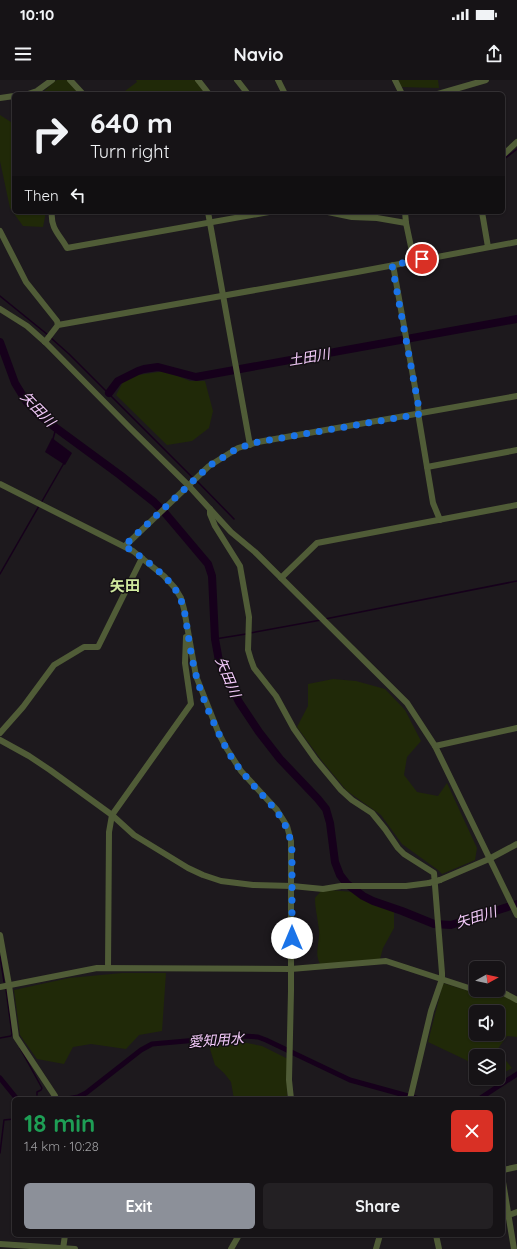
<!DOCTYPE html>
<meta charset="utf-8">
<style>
:root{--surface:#161316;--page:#232023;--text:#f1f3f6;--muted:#9e9ea1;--line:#353235;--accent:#8c9099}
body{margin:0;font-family:Quicksand,"Noto Sans JP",sans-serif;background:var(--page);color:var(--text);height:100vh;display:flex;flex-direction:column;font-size:15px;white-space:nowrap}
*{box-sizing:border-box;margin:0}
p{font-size:13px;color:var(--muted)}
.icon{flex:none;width:22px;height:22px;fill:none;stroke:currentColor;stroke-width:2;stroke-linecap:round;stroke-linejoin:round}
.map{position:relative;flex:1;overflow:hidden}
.details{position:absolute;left:12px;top:1017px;width:493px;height:140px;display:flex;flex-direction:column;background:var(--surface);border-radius:6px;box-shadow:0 1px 3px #0004,0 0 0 1px var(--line)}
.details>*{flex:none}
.guide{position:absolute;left:12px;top:12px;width:493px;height:122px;border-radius:6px;box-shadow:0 1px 3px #0004,0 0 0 1px var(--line);background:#161316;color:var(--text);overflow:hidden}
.needle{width:26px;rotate:82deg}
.controls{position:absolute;left:469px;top:881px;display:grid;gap:8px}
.controls a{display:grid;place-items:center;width:36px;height:36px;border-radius:6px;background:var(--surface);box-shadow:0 1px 3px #0004,0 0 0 1px var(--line);font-size:20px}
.pin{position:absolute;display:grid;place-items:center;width:34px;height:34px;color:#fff;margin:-17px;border:2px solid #fff;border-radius:50%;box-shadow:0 1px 4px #0007}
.me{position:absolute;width:44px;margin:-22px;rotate:0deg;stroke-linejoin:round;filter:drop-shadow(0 0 3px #0008)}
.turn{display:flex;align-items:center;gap:14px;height:84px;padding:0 12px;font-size:18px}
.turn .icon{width:52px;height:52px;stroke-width:2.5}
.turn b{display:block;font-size:28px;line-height:34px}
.then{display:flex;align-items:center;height:38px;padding:0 12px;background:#0003;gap:8px;font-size:15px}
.round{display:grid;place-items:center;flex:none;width:42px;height:42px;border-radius:6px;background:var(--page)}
.summary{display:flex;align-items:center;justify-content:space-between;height:68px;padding:0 12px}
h1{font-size:24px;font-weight:700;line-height:30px;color:#1e9e55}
.button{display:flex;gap:8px;margin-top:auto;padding:8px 12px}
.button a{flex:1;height:46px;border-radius:6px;background:var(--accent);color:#fff;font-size:16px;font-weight:700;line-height:46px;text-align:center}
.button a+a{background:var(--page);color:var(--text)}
.status{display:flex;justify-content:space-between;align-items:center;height:28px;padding:0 20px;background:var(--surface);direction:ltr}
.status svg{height:11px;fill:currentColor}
header{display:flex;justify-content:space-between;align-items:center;height:52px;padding:0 12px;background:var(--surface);font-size:18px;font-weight:700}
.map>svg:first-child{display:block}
.green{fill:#202908;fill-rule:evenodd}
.water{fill:#16001b}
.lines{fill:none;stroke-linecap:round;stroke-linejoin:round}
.stream{stroke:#16001b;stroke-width:1.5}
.canal{stroke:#16001b;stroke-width:5}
.river{stroke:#16001b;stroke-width:8}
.minor{stroke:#505c37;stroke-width:6}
.minor-bridge{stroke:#505c37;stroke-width:6}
.route{stroke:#1a73e8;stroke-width:7;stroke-dasharray:0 12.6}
.labels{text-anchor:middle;stroke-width:3;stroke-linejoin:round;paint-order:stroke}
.water-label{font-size:14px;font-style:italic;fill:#f4cafb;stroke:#141014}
.quarter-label{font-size:15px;font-weight:bold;fill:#cfe89e;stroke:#141014}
</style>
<div class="status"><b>10:10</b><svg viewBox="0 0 49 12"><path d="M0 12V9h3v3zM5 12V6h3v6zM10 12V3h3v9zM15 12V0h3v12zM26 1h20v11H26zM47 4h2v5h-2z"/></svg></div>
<header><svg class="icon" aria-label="menu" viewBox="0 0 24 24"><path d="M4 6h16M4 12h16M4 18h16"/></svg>Navio<svg class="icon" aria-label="share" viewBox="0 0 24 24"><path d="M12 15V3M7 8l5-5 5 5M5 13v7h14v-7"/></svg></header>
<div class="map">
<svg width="517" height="1169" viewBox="0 0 517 1169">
<rect width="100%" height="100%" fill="#1d191d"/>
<!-- green -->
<g class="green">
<polygon points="57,0 67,0 80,14 41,14 55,1"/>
<polygon points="136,0 196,0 205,14 127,14 125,11 137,2"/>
<polygon points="396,0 438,0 439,8 399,7"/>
<polygon points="0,35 14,44 14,132 46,132 43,147 23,146 10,128 0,81"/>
<polygon points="165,291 190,301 205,301 213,331 209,348 192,361 167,365 116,315 123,302 138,295"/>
<polygon points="333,599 356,601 385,609 405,630 421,661 407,677 404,695 417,712 438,716 447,703 477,768 475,780 442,794 438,790 402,764 381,735 347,711 322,681 297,647 308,626 308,604"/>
<path d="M330 810 353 812 370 822 394 830V848L383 868 380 879 320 884C314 873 320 862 319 850 318 839 315 829 315 818L321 811Z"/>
<polygon points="122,893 166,893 162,951 139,955 126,969 91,964 73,967 64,984 37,979 20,955 14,910 69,898"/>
<path d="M443 903 481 915 507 917 517 923V957L507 956 497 970 512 988 498 996V976H476V987L466 980 428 962ZM476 932H498V954H476Z"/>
<polygon points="242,962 262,966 288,979 287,1019 234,1019 231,1002 224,993 215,985 209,966"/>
</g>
<!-- water -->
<polygon class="water" points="52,358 72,373 65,385 45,372"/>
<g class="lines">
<!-- stream -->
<g class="stream">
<polyline points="503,80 517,69"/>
<polyline points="0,216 48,255"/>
<polyline points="51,258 69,274 193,398"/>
<polyline points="53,359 56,348"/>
<polyline points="196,400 234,439"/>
<polyline points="41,423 64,383"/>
<polyline points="0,494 39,426"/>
<polyline points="325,539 517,501"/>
<polyline points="250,553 321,540"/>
<polyline points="215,559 246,554"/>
<polyline points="0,876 4,902"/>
<polyline points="0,958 11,956 12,954 6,909"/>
<polyline points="20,968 42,1008 41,1010 37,1012 37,1015"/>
<polyline points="0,1073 4,1040 14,1039"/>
</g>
<!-- canal -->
<g class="canal">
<polyline points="0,998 17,1019"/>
<polyline points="67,1019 78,1017 86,1013 141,970 152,964 243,956 258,957 266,960 350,1000 419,1019"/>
<polyline points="479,1019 517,994"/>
</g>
<!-- river -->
<g class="river">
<polyline points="0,262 15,303 26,321 38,334 56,348 120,395 154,422 165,433 208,484 212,496 215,559 219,581 239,622 259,652 280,679 318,719 326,729 330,743 335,782 340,795 347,804 363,816 373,821 402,831 434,844 451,845 517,824"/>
<polyline points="109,313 118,301 138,291 144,289 158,287 196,297 517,239"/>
</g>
<!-- minor -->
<g class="minor">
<polyline points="70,0 83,14"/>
<polyline points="198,0 209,14"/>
<polyline points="237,0 248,14"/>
<polyline points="278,0 285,14"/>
<polyline points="395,0 402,14"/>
<polyline points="28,14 37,11 52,0"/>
<polyline points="438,14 486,0"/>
<polyline points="0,18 14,16"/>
<polyline points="503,75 517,62"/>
<path d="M52 132C50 149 61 156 67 168L269 132"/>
<polyline points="208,132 250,365"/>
<polyline points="328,132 352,137 377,138 406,143"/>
<polyline points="405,132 406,143 414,181"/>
<polyline points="482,132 488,167"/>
<polyline points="0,151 26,202 57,241 58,245"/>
<polyline points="393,185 418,324 419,339 433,423 440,440"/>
<polyline points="0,229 27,246 45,262 130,348 188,405 231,452 255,472 407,623 435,666 517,835"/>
<polyline points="45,262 58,245 357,192 517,162"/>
<polyline points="427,387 517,370"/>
<polyline points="0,404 133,471 164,496 175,508 181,518 184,529 196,596 219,654 227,669 241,691 277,730 287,746 291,761 291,911 289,1000 291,1019"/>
<polyline points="210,429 210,434 215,446 240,486 249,537 248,570 251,580 254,588 276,616 294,649 316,680 341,710 352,720 372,733 385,749 398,768 404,774 434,793 442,893 442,899 431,931 410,1019"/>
<polyline points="125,466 209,386 238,368 258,362 517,316"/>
<polyline points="281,498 317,463 517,425"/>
<polyline points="0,653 23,627 54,585 84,567 98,567 142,478"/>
<polyline points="0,660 29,676 50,690 112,735 134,755 188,788 203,795 221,801 253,805 292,806 323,809 341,806 406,806 429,803"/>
<polyline points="435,666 517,648"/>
<polyline points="440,800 489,779 517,764"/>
<polyline points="0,855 9,905 16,957 55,1016 56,1019"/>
<polyline points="108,888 109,752 112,735 191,624 185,583 186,557"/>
<polyline points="0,907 97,888 291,889 386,881 478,911 484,913 504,913 517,920"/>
<polyline points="503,1090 517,1087"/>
<polyline points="503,1102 514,1169"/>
<polyline points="509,1135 517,1132"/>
<polyline points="436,1155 439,1169"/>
<polyline points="0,1164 75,1169"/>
<polyline points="63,1169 65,1155"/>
<polyline points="231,1169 239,1155"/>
<polyline points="376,1169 380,1155"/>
</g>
<!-- minor-bridge -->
<polyline class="minor-bridge" points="429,803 440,800"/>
</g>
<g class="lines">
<!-- route -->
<path class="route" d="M292 858V771C289 737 269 724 249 700 240 690 232 679 226 668 215 647 202 618 196 595 190 573 188 551 184 529 182 522 179 515 175 509 166 495 139 474 124 466L209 386 238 368 258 362 420 334 392 185 422 179"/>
</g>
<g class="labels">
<!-- water labels -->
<g class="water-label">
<text transform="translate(309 277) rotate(-10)" y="5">土田川</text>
<text transform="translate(38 329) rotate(46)" y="5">矢田川</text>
<text transform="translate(228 597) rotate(67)" y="5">矢田川</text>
<text transform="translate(476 837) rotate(-17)" y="5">矢田川</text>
<text transform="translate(216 960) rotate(-4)" y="5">愛知用水</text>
</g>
<!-- quarter labels -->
<g class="quarter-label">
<text x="125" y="511">矢田</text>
</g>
</g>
</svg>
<div class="controls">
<a><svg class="needle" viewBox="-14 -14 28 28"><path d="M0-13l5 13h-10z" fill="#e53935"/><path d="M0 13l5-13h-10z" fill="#9e9ea1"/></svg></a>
<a><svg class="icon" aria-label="sound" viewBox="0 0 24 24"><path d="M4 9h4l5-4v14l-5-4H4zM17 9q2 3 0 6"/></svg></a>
<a><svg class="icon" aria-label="layers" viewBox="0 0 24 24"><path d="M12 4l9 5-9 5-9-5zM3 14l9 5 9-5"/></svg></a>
</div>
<div class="pin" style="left:422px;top:179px;background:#d93025"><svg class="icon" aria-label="arrive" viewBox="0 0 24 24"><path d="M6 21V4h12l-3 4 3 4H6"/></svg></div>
<svg class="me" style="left:292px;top:858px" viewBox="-20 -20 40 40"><circle r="19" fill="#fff"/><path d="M0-13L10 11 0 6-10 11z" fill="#1a73e8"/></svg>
<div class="guide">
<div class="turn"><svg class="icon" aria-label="right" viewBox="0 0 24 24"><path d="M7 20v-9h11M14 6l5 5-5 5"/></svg><div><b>640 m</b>Turn right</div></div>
<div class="then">Then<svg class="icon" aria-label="left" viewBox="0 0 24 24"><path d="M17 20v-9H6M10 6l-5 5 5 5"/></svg></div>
</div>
<section class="details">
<div class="summary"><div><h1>18 min</h1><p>1.4 km · 10:28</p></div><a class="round" style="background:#d93025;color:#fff"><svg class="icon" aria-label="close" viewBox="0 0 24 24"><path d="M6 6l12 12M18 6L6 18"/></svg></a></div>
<div class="button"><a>Exit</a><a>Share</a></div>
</section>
</div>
